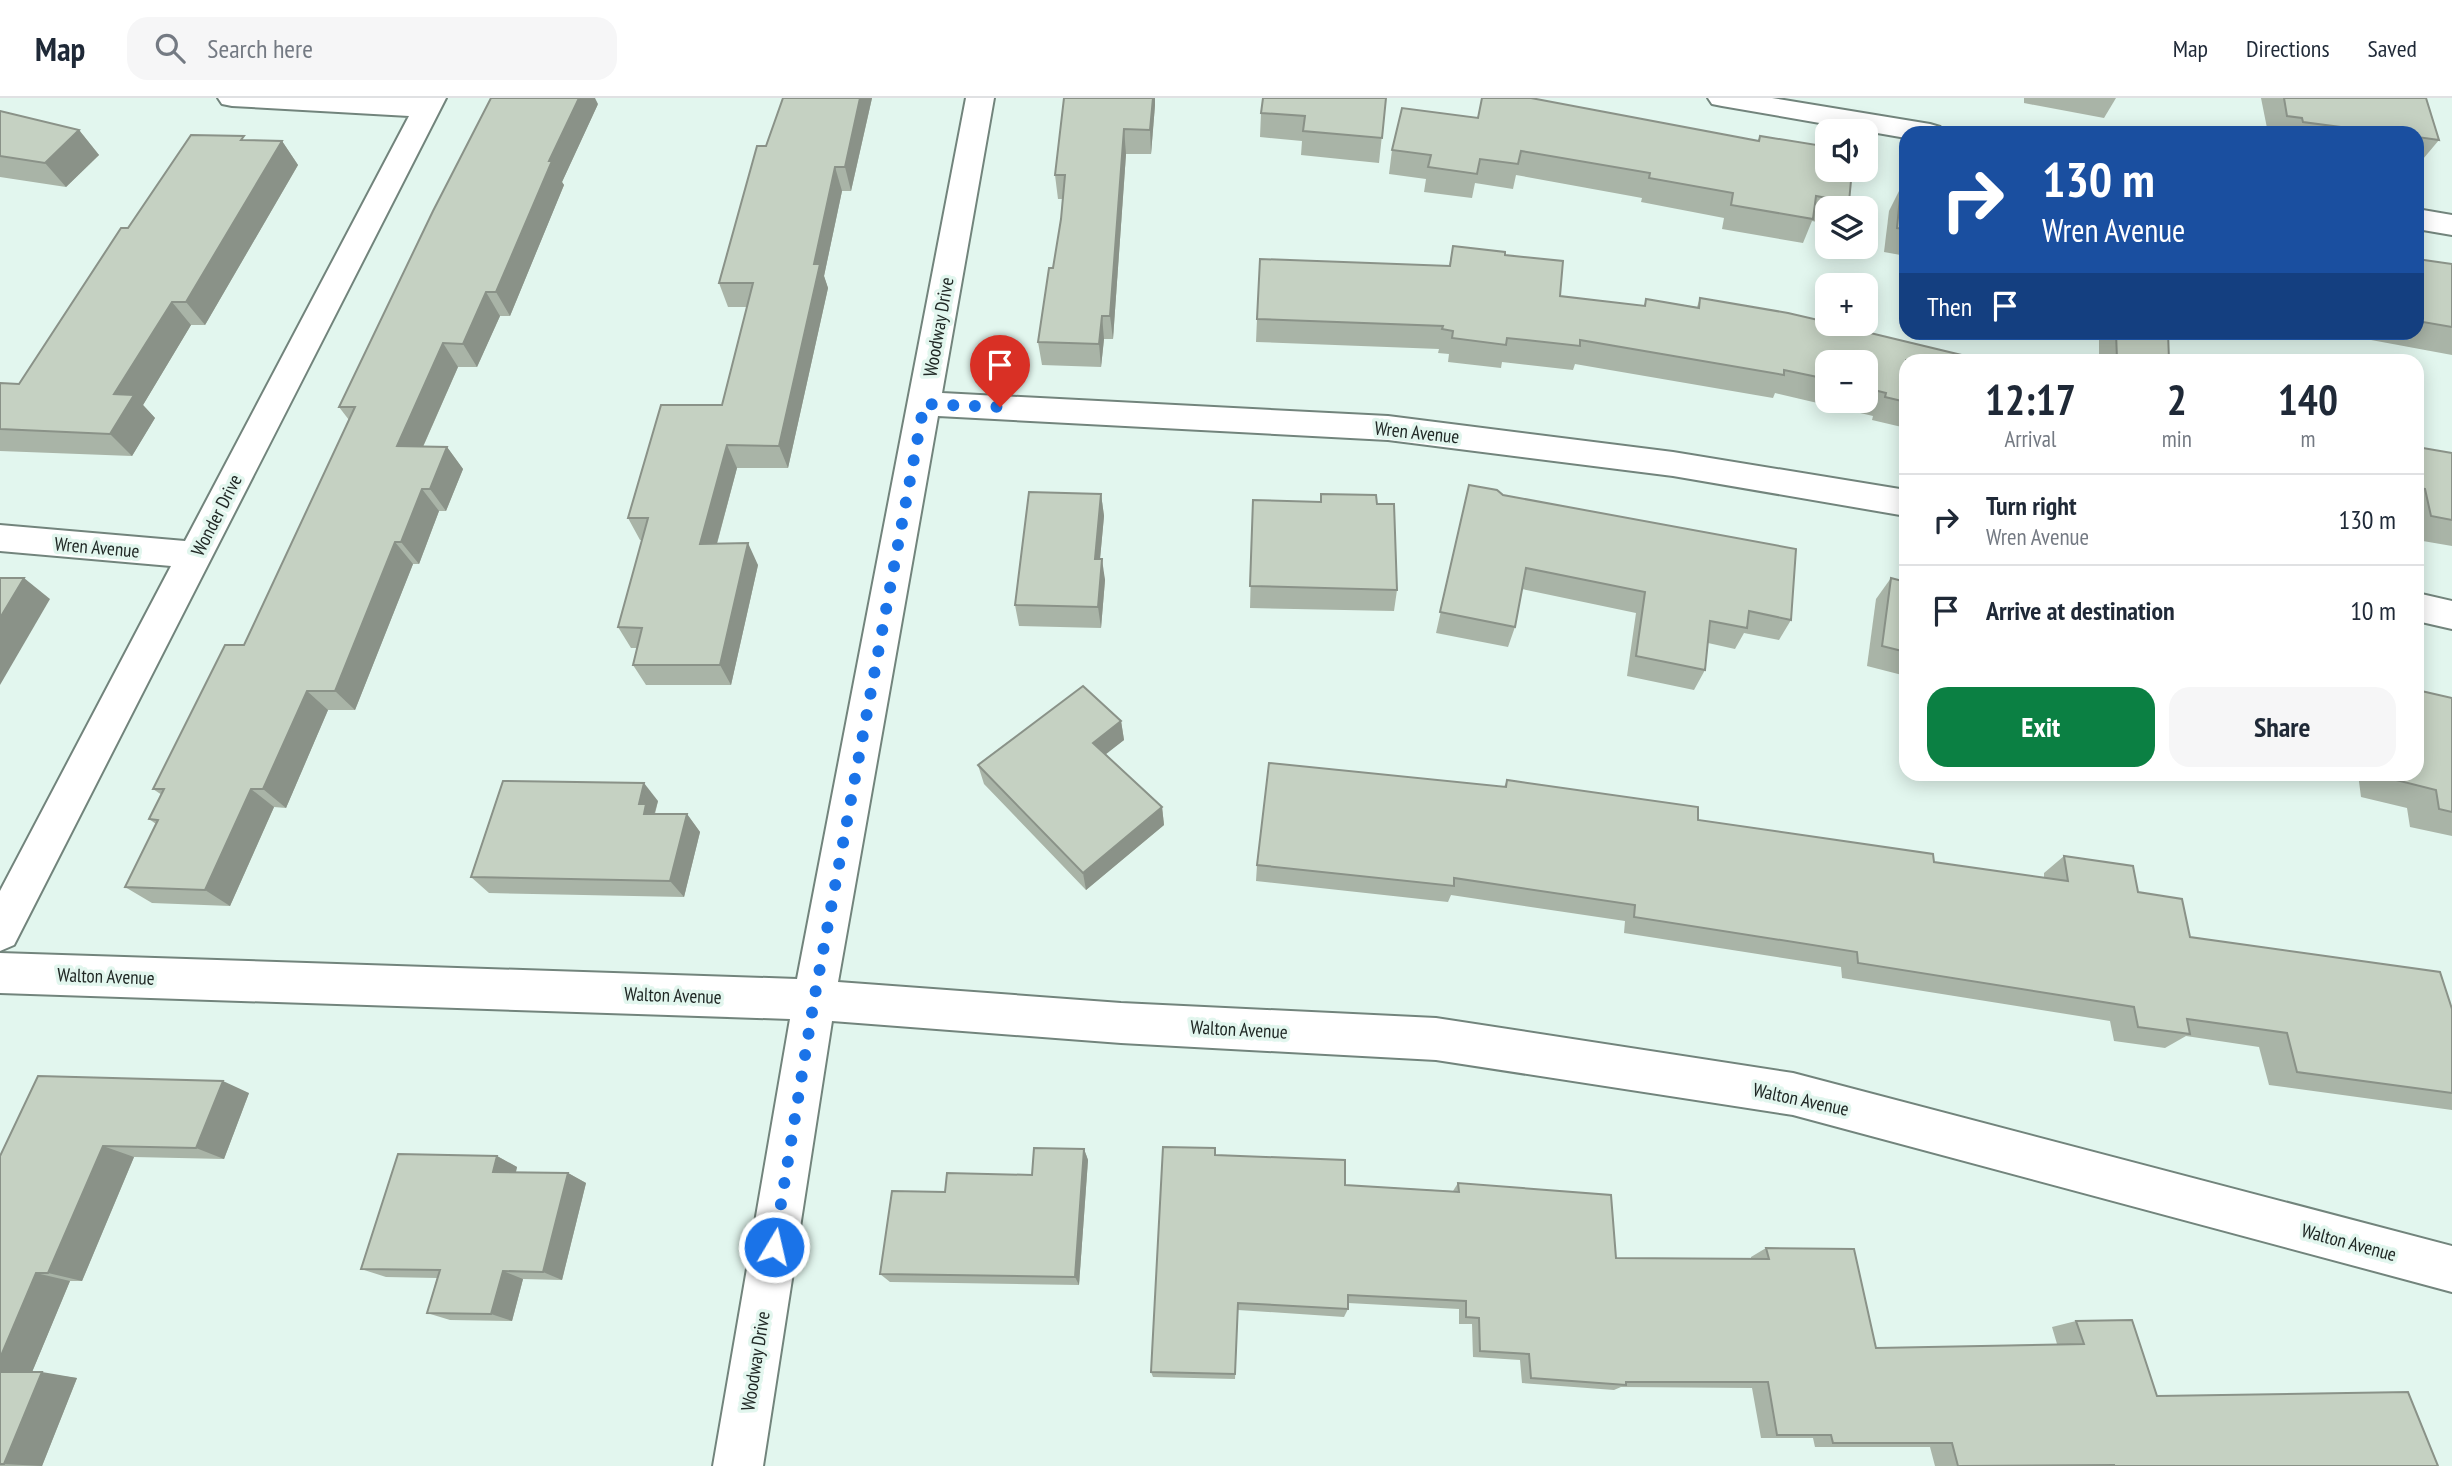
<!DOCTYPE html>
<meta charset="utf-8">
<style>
:root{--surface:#fff;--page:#f6f6f7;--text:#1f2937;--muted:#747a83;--line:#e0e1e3;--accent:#0b8043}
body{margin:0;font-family:"PT Sans Narrow",sans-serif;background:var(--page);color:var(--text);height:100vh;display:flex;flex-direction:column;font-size:26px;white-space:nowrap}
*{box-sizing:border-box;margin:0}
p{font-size:23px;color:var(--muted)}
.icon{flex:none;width:38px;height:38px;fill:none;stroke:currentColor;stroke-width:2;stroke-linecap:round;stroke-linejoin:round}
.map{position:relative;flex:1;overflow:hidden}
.drawer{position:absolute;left:1899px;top:256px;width:525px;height:427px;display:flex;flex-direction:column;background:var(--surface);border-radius:21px;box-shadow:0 4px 18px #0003}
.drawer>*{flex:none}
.hud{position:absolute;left:1899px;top:28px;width:525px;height:214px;border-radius:21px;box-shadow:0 4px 18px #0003;background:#1a4fa0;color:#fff;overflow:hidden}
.buttons{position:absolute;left:1815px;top:21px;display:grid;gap:14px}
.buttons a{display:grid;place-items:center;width:63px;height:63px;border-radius:14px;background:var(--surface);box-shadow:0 4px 18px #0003;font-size:35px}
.pin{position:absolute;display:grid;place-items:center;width:60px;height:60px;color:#fff;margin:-72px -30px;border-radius:50% 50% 50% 0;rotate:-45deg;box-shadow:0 0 7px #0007}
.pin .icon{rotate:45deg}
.me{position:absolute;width:77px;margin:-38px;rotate:9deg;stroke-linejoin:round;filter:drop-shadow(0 0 5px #0008)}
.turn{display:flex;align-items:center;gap:24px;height:147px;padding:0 28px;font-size:32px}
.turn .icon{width:91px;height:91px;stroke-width:2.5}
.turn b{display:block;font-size:49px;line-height:60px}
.then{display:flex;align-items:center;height:66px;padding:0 28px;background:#0003;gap:14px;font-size:26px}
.eta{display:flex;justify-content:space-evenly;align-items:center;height:119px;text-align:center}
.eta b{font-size:42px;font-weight:600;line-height:49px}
.cta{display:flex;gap:14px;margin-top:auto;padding:14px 28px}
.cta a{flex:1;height:80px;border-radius:21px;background:var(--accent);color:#fff;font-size:28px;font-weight:600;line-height:80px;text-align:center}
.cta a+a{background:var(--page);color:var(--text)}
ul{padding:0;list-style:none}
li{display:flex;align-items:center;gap:21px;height:91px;padding:0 28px;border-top:2px solid var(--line)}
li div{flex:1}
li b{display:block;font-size:26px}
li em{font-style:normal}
header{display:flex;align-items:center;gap:42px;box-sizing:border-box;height:98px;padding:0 35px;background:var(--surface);border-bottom:2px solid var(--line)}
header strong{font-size:33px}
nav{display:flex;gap:38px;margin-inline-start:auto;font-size:24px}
.search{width:490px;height:63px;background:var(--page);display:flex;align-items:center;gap:18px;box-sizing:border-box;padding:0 24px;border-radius:21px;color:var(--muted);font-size:26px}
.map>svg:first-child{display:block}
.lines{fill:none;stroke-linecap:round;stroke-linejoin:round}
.minor-casing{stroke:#72847c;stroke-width:4}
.minor{fill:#fff;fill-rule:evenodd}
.wall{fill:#a9b4a7;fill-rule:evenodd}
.shaded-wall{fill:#8a9288}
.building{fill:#c5d1c2;stroke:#8a9288;stroke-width:2}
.route{stroke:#1a73e8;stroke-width:12;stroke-dasharray:0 21.6}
.labels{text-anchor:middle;stroke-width:7;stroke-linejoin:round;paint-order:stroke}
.street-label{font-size:19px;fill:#202825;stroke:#e2f6ee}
</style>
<header>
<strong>Map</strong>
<div class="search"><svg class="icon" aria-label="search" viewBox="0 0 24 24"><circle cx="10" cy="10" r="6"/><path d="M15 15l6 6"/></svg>Search here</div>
<nav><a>Map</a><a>Directions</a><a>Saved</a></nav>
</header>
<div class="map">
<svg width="2452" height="1368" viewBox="0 0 2452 1368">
<rect width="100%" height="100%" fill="#e2f6ee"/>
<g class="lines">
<!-- minor casing -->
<g class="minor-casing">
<g id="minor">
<polygon points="218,0 446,0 14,847 0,853 0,793 171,468 0,453 0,427 185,443 409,18 232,8 222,6"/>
<polygon points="966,0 994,0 942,295 1388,318 1673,354 1906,392 1906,418 1673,378 1388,342 938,318 838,884 1121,905 1436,920 1793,975 2452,1148 2452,1194 1793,1017 1436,962 1121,945 832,923 763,1368 713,1368 790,921 0,895 0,855 797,881"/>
<polygon points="1708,0 1772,0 1930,26 1940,29 1944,35 1906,35 1906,40 1722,8 1712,6"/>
<polygon points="2417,111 2452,117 2452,137 2417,131"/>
<polygon points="2417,495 2452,503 2452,531 2417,523"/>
</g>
</g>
<!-- minor -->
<use href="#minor" class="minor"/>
</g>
<!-- wall -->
<g class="wall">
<polygon points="783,0 872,0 851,93 842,93 824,178 828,190 788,370 737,370 717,446 758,467 731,587 646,587 633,567 637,550 631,550 618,529 642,442 640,442 628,420 722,307 747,209 728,209 719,185"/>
<polygon points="1064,0 1155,0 1155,7 1151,56 1126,56 1113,241 1104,241 1101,269 1042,267 1038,244 1053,170 1061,121 1063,101 1058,101 1055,77"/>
<polygon points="1386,0 1379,65 1301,57 1302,43 1260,39 1261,15"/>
<polygon points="2024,0 2116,0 2104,20 2024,5"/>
<polygon points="2261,0 2426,0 2439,42 2418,67 2417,66 2417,35 2268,35"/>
<polygon points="598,6 562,84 564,87 510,218 500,218 477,269 458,269 423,349 447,349 463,371 446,413 439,413 419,466 413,466 355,612 328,612 286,710 274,709 230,808 152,805 125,789 156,726 149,721 162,697 153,691 244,547 349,322 339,309"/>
<polygon points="0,13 79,32 99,57 66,89 0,79"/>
<polygon points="1478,20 1758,43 1760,38 1823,54 1849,104 1846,110 1827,110 1827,126 1812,123 1803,145 1722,131 1724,120 1641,104 1642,100 1516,77 1513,91 1475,85 1472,100 1424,94 1426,81 1389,76 1392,52"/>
<polygon points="247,42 282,43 298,67 205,227 191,227 143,307 155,320 132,358 0,353 0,285 19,286 128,130"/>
<polygon points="1901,89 1906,90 1906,158 1884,154 1889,113"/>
<path d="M1453 148 1505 157 1560 198 1644 208 1646 201 1697 209 1700 200 1906 262V330L1872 322 1873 318 1775 295 1773 300 1575 266 1573 272 1502 264 1501 270 1448 264 1449 256 1438 255 1439 251 1256 244 1257 221 1449 168ZM1827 264H1866V303H1827Z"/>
<polygon points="2417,161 2452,166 2452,257 2328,234 2417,234"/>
<polygon points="2099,234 2168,234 2169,262 2099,262"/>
<polygon points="2417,349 2452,355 2452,448 2417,442"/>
<polygon points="1469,387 1503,397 1791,522 1779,542 1744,535 1735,551 1708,545 1705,572 1694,592 1627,578 1636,515 1522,491 1515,529 1508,549 1436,535"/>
<polygon points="1101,396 1104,418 1100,461 1105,482 1101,530 1019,528 1015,507"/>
<polygon points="1321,396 1377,406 1397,492 1394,513 1250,510 1253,402 1320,404"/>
<polygon points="1891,480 1906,484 1906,578 1867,568 1876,501"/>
<polygon points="2452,600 2452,738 2410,729 2407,710 2361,699 2358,676 2355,676 2417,676"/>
<polygon points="1121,623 1124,642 1105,656 1162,709 1164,727 1086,792 984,686 978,667"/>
<polygon points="1507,682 1698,722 1934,764 2044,780 2044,775 2064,758 2138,794 2190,839 2452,911 2452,1012 2269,987 2259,949 2186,938 2165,950 2114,943 2110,923 1842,880 1841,869 1624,835 1625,823 1451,797 1448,804 1256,783 1257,767 1504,689"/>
<polygon points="658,703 655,716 687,716 700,734 684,799 489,795 471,779"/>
<polygon points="249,995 224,1061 134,1059 82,1183 70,1183 32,1274 77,1280 42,1368 0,1368 0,1058"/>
<polygon points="1215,1050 1216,1057 1345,1087 1453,1093 1458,1085 1616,1160 1751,1161 1751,1159 1766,1150 1876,1250 2057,1246 2052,1229 2076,1223 2157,1298 2438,1368 1935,1368 1930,1349 1815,1349 1813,1340 1761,1340 1752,1290 1621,1289 1614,1292 1522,1285 1520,1262 1473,1259 1472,1226 1459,1226 1459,1211 1348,1205 1348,1211 1344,1219 1238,1212 1235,1281 1153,1279 1151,1274"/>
<polygon points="1084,1051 1088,1062 1079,1187 890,1184 880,1176 945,1094 1032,1077"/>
<polygon points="497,1058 517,1069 516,1074 568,1075 586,1085 562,1182 523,1181 512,1223 450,1222 427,1215 437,1180 386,1179 361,1171"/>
</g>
<!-- shaded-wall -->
<g class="shaded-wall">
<polygon points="579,0 595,0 598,6 562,84 564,87 510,218 496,194 549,63"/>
<polygon points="860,0 872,0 851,93 845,69"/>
<polygon points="1153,0 1155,0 1155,7 1151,56 1150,32"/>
<polygon points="1124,31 1126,56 1113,241 1110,218"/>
<polygon points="79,32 99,57 66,89 45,65"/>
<polygon points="282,43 298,67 205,227 186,204"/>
<polygon points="835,69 842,93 824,178 828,190 788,370 779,348 814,166"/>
<polygon points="486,194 500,218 477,269 463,246"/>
<polygon points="172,204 191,227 143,307 155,320 132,358 110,336 114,296"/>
<polygon points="1102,218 1104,241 1101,269 1099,246"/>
<polygon points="443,245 458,269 413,371 397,348"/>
<polygon points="727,347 737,370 711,467 700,446"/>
<polygon points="447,349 463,371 446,413 430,391"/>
<polygon points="422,391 439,413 419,466 401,444"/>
<polygon points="1101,396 1104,418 1098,482 1095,461"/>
<polygon points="395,444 413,466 355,612 335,593"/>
<polygon points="748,445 758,467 731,587 720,567"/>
<polygon points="1102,461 1105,482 1101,530 1098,509"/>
<polygon points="24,480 50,501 0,587 0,520"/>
<polygon points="307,593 328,612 286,710 263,691"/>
<polygon points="1121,623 1124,642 1096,664 1093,645"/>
<polygon points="644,685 658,703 654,717 644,716 639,706"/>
<polygon points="251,691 274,709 230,808 205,792"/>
<polygon points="1162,709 1164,727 1086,792 1083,775"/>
<polygon points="687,716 700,734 684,799 670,783"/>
<polygon points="223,983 249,995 224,1061 196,1050"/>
<polygon points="103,1048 134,1059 82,1183 48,1175"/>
<polygon points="1084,1051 1088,1062 1079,1187 1075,1179"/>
<polygon points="497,1058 517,1069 513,1085 493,1074"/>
<polygon points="568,1075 586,1085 562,1182 543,1174"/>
<polygon points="503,1173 523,1181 512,1223 491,1216"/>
<polygon points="36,1175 70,1183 30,1279 0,1274 0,1260"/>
<polygon points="42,1274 77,1280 42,1368 4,1366"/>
</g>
<!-- building -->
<g class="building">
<polygon points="491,0 579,0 549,63 552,63 496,194 486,194 463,246 443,245 397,348 447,349 430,391 422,391 401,444 395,444 335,593 307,593 263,691 251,691 205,792 125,789 158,722 149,721 164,691 153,691 225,547 244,547 355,309 339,309 433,113"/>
<polygon points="783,0 860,0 845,69 835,69 814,166 820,166 779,348 727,347 700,446 748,445 720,567 633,567 642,530 618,529 648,420 628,420 661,307 722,307 753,185 719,185 757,48 766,48"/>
<polygon points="1064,0 1153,0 1150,32 1124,31 1110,218 1102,218 1099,246 1038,244 1049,170 1053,170 1061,121 1065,77 1055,77"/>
<polygon points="1263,0 1386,0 1382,40 1303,33 1305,18 1261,15"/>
<polygon points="1482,0 1531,0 1759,43 1760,38 1823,48 1823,54 1827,55 1827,72 1852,72 1849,104 1816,98 1813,121 1731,107 1733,95 1649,80 1650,75 1521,53 1518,66 1480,61 1477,76 1428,69 1431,57 1392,52 1402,10 1478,20"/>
<polygon points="2284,0 2426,0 2439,42 2417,39 2417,35 2386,35 2303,24 2302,20 2287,18"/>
<polygon points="0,13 79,32 45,65 0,58"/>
<polygon points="191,37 244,38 241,42 282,43 186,204 172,204 114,296 134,297 110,336 0,331 0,285 19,286 121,130 128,130"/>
<polygon points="1901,89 1906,90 1906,131 1897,130"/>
<polygon points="1453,148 1505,154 1505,157 1563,163 1560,198 1645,208 1646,201 1699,210 1700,200 1788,215 1827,224 1827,226 1833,226 1974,260 1973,262 1906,262 1906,304 1885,299 1886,295 1866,290 1866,264 1827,264 1827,281 1784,272 1784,277 1580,242 1580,248 1507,240 1506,247 1452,240 1453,233 1442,231 1443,228 1257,221 1260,161 1450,168"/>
<polygon points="2417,161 2452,166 2452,229 2417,223"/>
<polygon points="2116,234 2168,234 2169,262 2117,262"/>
<polygon points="2417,349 2452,355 2452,422 2431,418 2425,391 2417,390"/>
<polygon points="1469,387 1497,392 1503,397 1796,451 1791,522 1749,513 1747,530 1710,523 1705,572 1636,558 1645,494 1526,470 1515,529 1440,514"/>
<polygon points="1029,394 1101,396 1095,461 1102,461 1098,509 1015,507"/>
<polygon points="1321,396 1376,397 1377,406 1394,406 1397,492 1250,488 1253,402 1321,404"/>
<polygon points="0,480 24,480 0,520"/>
<polygon points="1891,480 1906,484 1906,554 1882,548"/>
<polygon points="1083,588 1121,623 1093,645 1162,709 1083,775 978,667"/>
<polygon points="2417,592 2452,600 2452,714 2439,711 2436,692 2388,680 2388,676 2417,676"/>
<polygon points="1269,665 1506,689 1507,682 1698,709 1698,722 1933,756 1934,764 2068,783 2064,758 2133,768 2138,794 2182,801 2190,839 2440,874 2452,911 2452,995 2297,974 2287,935 2187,921 2190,936 2138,929 2134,909 1858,865 1857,854 1634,819 1635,807 1454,780 1454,788 1257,767"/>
<polygon points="503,683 644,685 639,706 646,706 644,716 687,716 670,783 471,779"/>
<polygon points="38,978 223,983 196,1050 103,1048 48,1175 36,1175 0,1260 0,1058"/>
<polygon points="1163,1049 1215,1050 1215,1057 1345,1062 1345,1087 1459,1094 1458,1085 1611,1097 1616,1160 1769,1161 1766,1150 1854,1151 1876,1250 2084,1246 2076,1223 2132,1222 2157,1298 2408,1294 2438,1368 2114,1368 2114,1367 1958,1368 1952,1345 1833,1345 1831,1337 1777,1337 1768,1284 1626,1284 1626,1287 1531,1280 1529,1256 1480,1253 1479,1220 1466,1219 1466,1203 1348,1197 1348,1211 1238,1205 1235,1276 1151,1274"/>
<polygon points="1034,1050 1084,1051 1075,1179 880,1176 892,1093 945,1094 947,1075 1032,1077"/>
<polygon points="398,1056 497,1058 493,1074 568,1075 543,1174 503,1173 491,1216 427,1215 440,1172 361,1171"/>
<polygon points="0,1274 42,1274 4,1366 0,1366"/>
</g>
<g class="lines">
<!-- route -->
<polyline class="route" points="774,1149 814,902 924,306 1000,309"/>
</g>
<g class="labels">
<!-- street labels -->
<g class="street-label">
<text transform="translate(938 229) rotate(-80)" y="7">Woodway Drive</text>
<text transform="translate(1417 334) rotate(6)" y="7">Wren Avenue</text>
<text transform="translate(216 417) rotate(-63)" y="7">Wonder Drive</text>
<text transform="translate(97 449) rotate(5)" y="7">Wren Avenue</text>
<text transform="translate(106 878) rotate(2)" y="7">Walton Avenue</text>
<text transform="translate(673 897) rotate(2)" y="7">Walton Avenue</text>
<text transform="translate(1239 931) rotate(3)" y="7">Walton Avenue</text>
<text transform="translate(1801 1001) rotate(12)" y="7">Walton Avenue</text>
<text transform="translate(2349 1144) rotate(15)" y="7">Walton Avenue</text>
<text transform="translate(755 1263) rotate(-81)" y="7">Woodway Drive</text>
</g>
</g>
</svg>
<div class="buttons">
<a><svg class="icon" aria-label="sound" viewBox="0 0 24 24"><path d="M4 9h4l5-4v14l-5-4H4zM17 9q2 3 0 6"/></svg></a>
<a><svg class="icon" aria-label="layers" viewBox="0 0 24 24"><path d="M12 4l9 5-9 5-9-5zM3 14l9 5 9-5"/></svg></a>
<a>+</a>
<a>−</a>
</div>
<div class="pin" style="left:1000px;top:309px;background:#d93025"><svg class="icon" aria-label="arrive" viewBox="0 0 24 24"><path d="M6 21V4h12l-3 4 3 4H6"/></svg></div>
<svg class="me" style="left:774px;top:1149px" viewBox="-20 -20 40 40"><circle r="17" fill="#1a73e8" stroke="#fff" stroke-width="3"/><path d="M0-11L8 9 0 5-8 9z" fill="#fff"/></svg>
<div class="hud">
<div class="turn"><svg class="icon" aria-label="right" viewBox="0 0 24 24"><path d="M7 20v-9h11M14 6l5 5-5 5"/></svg><div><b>130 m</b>Wren Avenue</div></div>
<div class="then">Then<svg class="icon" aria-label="arrive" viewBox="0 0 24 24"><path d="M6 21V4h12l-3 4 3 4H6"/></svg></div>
</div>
<section class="drawer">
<div class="eta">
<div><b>12:17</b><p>Arrival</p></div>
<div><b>2</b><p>min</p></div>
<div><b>140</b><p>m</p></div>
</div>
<ul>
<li><svg class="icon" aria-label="right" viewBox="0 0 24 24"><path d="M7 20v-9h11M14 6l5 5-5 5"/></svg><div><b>Turn right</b><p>Wren Avenue</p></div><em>130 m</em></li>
<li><svg class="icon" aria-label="arrive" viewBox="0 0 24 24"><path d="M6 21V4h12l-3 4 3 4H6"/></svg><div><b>Arrive at destination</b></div><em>10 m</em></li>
</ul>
<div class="cta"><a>Exit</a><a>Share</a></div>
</section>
</div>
